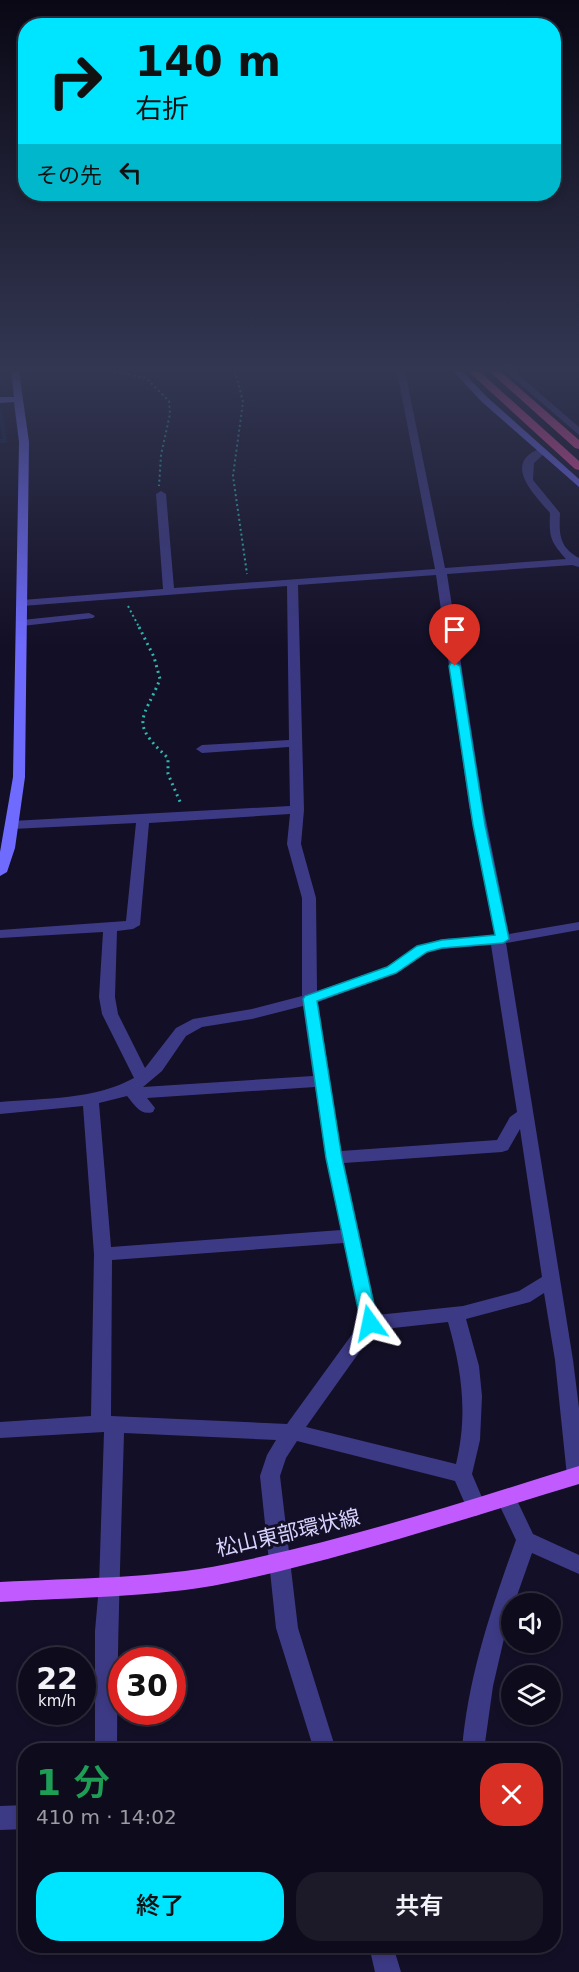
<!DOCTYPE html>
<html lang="ja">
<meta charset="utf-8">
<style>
:root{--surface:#0e0b1c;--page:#1c1929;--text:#f1f3f6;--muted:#9b9ba3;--line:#2e2b3b;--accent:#00e5ff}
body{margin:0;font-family:"DejaVu Sans","Noto Sans JP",sans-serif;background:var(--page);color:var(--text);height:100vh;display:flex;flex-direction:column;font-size:22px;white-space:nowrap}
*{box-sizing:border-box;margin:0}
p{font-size:20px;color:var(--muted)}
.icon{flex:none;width:33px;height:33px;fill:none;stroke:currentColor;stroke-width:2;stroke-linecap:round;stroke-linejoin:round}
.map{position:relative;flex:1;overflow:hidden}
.sheet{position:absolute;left:18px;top:1743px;width:543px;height:210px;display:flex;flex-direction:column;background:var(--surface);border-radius:24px;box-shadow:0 3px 9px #0003,0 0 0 2px var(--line)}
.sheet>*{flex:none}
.hud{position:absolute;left:18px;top:18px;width:543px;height:183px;border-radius:24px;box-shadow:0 3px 9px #0003,0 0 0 2px var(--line);background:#00e5ff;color:#111;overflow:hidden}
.fabs{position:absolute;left:501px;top:1593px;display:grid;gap:12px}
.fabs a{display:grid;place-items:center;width:60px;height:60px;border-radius:50%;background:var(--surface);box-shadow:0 3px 9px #0003,0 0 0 2px var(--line);font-size:30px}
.speed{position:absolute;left:18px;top:1647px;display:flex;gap:12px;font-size:30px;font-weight:700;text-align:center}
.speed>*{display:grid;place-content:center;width:78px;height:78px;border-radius:50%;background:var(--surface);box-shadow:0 3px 9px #0003,0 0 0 2px var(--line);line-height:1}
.speed small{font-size:15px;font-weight:400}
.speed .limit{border:9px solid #d22;background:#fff;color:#111}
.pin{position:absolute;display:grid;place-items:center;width:51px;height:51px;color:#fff;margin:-62px -26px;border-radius:50% 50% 50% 0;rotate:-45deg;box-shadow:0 0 6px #0007}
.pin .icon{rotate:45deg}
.me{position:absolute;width:66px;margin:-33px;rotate:348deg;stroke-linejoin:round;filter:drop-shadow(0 0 4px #0008)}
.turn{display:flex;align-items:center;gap:21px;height:126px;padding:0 18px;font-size:27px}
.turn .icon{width:78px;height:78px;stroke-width:2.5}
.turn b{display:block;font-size:42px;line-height:51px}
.then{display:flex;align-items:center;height:57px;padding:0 18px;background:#0003;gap:12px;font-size:22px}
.round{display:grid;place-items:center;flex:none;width:63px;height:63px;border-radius:24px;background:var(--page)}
.head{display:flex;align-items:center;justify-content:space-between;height:102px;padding:0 18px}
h1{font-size:36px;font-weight:600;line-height:45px;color:#1e9e55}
.button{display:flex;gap:12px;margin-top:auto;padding:12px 18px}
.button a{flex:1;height:69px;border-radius:24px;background:var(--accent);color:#111;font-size:24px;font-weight:600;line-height:69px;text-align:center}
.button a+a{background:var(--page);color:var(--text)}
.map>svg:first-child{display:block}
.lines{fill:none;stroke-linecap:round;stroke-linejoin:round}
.stream{stroke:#0a1f44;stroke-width:4}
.path-far1{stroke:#2fb8b0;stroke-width:2;stroke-dasharray:2 3;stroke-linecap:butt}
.path{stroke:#2fb8b0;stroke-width:3;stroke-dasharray:2 4;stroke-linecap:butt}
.street{fill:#3d3a85;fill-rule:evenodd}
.secondary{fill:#6f6bff;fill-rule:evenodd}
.primary{fill:#c25bff;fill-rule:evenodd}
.highway{fill:#ff4fa3;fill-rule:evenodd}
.route{fill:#00e5ff;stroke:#0095a6;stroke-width:1.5}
.labels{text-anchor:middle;stroke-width:6;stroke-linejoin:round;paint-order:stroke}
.near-street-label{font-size:21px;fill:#d9d4ff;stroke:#130f26}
</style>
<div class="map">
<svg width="579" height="1972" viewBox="0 0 579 1972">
<rect width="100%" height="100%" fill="#130f26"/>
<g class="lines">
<!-- stream -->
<g class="stream">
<polyline points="0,371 0,375"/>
<polyline points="0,410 5,441 0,441"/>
</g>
<!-- path-far1 -->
<g class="path-far1">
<polyline points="114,371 146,378 169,401 170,414 161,455 159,486"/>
<polyline points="235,371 243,402 233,476 247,574"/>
<polyline points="128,606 140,629"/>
</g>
<!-- path -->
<path class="path" d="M139 627 154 657 160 679C144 720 128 721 168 758V774L181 804"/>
<!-- street -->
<g class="street">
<path d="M397 371H405L445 568 566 559C550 541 549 537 550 513 535 495 500 462 542 448L547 451 534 463 533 480 560 513C559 534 559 547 579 558V567L572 565 447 574 483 805 509 934 579 922V930L506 943 573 1360 579 1408V1484L570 1482 567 1476 555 1360 544 1293 530 1302 466 1319 479 1366 482 1396 480 1440 472 1474 486 1507 483 1513 476 1516 469 1513 455 1481 297 1441 286 1458 280 1476 298 1628 336 1750H314L276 1628 260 1476 267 1455 276 1440 124 1433C121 1539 117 1644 117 1750H95V1631L99 1586 104 1432 0 1438V1422L91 1416 94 1254 83 1106 0 1114V1102C45 1098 94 1100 134 1078L102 1014 99 997 103 932 0 938V930L126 921 136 823 12 829 5 825 12 821 290 806 289 747 202 753 196 749 202 745 289 740 287 586 22 606 16 603 22 600 163 589 156 494 161 491 166 494 174 588 435 569ZM436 575 469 805 495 936 442 939 417 946 387 967 317 991 316 898 301 844 304 810 298 585ZM290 814 287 844 302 898V996L252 1009 193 1019 176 1028 145 1068 118 1014 115 997 117 931 133 929 140 925 149 823ZM491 945 517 1112 510 1117 497 1140 341 1151 318 1002 397 973 427 952 442 949ZM303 1006 313 1076 143 1087 162 1071 186 1036 202 1027 252 1019ZM315 1087 326 1158 341 1230 111 1247 99 1103 127 1096C135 1105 140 1116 153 1112L155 1108 147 1098ZM520 1129 542 1277 519 1291 463 1306 377 1315 344 1163 502 1152 508 1150ZM344 1243 361 1322 287 1424 111 1416 112 1260ZM448 1322C462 1371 468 1414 456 1464L306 1427 375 1330Z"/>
<polygon points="505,371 514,371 579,427 579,435"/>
<polygon points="89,613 95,616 93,618 22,626 16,623 22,620"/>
<path d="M506 1489 513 1492 533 1534 579 1555V1574L532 1553 514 1604H512L493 1686 484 1750H462C468 1677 491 1609 516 1540L496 1498 499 1492Z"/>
<polygon points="26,1805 26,1829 0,1830 0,1806"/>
<polygon points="369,1946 393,1946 401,1972 375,1972"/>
</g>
<!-- secondary -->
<g class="secondary">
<polygon points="11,371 19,371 29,442 25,777 15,848 7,872 0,876 0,852 13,777 19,442 14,402 0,403 0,397 14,397"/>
<polygon points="453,371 462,371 487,397 579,479 579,487 481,401"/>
</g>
<!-- primary -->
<path class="primary" d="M579 1466V1484C463 1519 347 1558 227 1583 153 1598 75 1597 0 1602V1582C75 1578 153 1579 227 1564 347 1540 463 1502 579 1466Z"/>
<!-- highway -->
<g class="highway">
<polygon points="468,371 479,371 579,461 579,470 575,469"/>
<polygon points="489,371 500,371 579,440 579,449 575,448"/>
</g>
</g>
<!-- sky -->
<linearGradient id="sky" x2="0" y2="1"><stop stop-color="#0a0815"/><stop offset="0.57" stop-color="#333752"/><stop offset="1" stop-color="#333752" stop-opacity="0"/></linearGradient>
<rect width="579" height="647" fill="url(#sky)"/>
<!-- route -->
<polygon class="route" points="451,663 455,663 460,666 485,825 509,939 503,943 442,948 427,952 396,973 317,1001 342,1158 378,1323 376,1327 370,1329 364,1327 361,1323 326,1158 303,999 305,996 387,967 417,946 442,940 495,935 473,825 449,666"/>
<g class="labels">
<!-- near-street labels -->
<g class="near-street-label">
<text transform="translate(288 1533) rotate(-13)" y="7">松山東部環状線</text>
</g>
</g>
</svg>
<div class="fabs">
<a><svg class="icon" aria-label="sound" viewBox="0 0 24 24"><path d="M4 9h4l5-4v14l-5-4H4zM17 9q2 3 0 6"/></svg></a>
<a><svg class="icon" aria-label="layers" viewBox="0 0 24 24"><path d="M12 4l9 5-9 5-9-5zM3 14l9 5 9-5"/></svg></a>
</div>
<div class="speed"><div>22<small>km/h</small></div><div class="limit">30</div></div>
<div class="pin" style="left:455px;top:666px;background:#d93025"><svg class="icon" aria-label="arrive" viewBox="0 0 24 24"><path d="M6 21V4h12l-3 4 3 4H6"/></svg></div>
<svg class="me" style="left:370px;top:1323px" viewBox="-20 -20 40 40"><path d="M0-17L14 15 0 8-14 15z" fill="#00e5ff" stroke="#fff" stroke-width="4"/></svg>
<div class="hud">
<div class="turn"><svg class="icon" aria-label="right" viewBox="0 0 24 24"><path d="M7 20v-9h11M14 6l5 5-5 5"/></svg><div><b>140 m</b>右折</div></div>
<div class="then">その先<svg class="icon" aria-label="left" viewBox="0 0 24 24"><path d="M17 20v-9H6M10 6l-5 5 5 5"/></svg></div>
</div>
<section class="sheet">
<div class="head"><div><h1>1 分</h1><p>410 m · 14:02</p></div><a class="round" style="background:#d93025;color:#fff"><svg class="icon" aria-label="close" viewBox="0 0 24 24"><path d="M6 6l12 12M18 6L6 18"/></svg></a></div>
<div class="button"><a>終了</a><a>共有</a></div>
</section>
</div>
